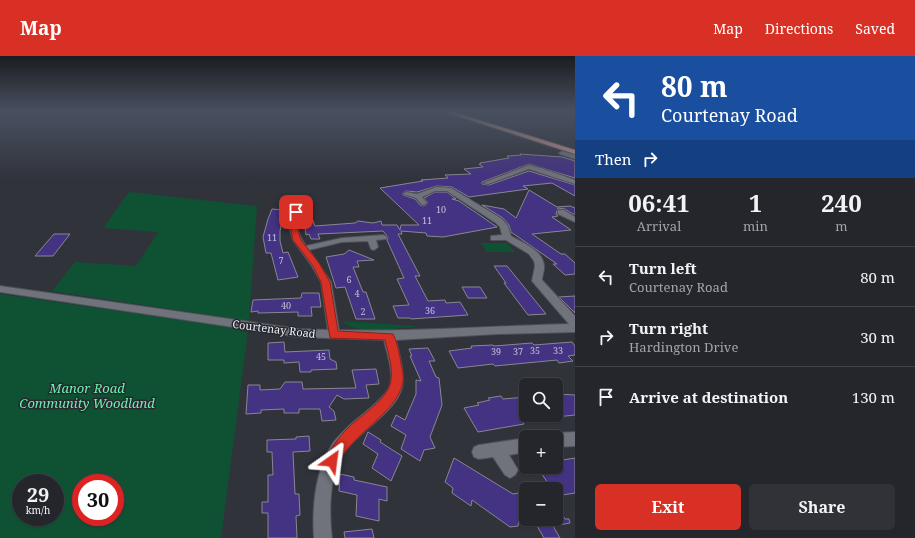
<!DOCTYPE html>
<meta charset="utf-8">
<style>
:root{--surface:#25262c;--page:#313238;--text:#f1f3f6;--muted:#a3a5a9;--line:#424348;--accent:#d93025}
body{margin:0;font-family:"Noto Serif",serif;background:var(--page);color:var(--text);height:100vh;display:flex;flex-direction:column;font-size:15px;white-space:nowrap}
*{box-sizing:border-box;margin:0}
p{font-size:13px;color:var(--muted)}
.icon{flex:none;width:22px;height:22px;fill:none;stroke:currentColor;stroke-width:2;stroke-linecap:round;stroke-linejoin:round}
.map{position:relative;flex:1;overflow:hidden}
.sheet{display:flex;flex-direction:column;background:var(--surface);width:340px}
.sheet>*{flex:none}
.banner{background:#1a4fa0;color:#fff;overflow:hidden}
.fabs{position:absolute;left:519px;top:322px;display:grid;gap:8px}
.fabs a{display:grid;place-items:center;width:44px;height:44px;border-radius:6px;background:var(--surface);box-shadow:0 1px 3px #0004,0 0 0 1px var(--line);font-size:20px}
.speed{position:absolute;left:12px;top:418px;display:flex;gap:8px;font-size:20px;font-weight:700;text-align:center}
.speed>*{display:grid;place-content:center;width:52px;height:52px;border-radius:50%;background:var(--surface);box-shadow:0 1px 3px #0004,0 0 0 1px var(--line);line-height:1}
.speed small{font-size:10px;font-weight:400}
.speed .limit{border:6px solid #d22;background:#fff;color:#111}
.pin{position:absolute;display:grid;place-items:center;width:34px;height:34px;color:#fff;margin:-17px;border-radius:8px;box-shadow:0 2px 6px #0006}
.me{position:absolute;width:44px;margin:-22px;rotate:31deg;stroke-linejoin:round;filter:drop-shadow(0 0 3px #0008)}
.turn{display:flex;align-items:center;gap:14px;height:84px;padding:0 20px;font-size:18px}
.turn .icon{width:52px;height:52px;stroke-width:2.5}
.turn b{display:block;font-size:28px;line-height:34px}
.then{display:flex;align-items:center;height:38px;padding:0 20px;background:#0003;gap:8px;font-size:15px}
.eta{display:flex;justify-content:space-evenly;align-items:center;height:68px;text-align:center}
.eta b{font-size:24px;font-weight:700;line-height:28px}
.action{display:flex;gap:8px;margin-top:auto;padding:8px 20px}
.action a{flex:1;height:46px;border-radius:6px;background:var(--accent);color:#fff;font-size:16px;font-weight:700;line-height:46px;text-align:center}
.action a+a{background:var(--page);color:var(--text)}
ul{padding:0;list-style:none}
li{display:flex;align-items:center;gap:12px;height:60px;padding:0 20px;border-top:1px solid var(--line)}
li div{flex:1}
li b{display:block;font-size:15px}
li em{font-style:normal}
header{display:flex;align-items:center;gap:24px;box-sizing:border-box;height:56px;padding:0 20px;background:var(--accent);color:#fff}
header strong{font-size:19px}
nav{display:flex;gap:22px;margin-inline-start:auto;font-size:14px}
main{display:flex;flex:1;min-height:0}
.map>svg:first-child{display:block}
.green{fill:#0f5133;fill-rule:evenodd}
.building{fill:#443282;stroke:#888790}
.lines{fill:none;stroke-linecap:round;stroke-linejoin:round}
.minor-casing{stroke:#505259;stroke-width:2}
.major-casing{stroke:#505259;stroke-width:2}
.minor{fill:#71737c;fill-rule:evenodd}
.major{fill:#bd9089;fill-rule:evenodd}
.route{fill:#d93025;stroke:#8d1f18}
.labels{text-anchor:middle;stroke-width:3;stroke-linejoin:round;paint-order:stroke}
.number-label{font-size:9px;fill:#c4c0d8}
.street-label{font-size:11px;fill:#eeeff4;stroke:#272931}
.near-park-label{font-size:13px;font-style:italic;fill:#69f3ac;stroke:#272931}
</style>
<header>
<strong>Map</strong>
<nav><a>Map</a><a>Directions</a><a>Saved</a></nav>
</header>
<main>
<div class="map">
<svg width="575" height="482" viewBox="0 0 575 482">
<rect width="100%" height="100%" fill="#31333b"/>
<!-- green -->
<g class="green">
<polygon points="129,136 257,150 249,265 52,235 75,206 136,210 158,176 103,172"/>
<polygon points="480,187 507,187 515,196 487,196"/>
<path d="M0 238 243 273 241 275 248 276 221 482H0ZM21 427H55V461H21ZM81 427H115V461H81Z"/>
<path d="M342 265 415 270V271C398 272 354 279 342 265Z"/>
</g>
<!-- building -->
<g class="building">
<polygon points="520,98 562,101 575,105 575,122 529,108 482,126 482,128 489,129 529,115 575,129 575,140 552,127 523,130 528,133 469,141 452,131 437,130 417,136 406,135 402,138 403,139 415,143 420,149 424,150 428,147 424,142 435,136 447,136 456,143 452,143 459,145 497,171 443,181 427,180 426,177 401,175 402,178 398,178 420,220 415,220 428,245 445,244 446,247 460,246 468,259 411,263 410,262 398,262 393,250 409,249 397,223 404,222 387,184 388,181 383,175 318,178 320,183 311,183 309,178 306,179 305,171 307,171 305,166 311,162 304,160 310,157 315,170 355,167 358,165 373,167 381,165 382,169 397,169 400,174 401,169 419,169 380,132 423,125 421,124 448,122 445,119 471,118 464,113 483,111 479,108 481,108 480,107 509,102 507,100 509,100 521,99"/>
<polygon points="529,134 557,151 570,150 575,152 575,158 573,158 565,153 558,152 556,158 558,160 552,161 571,174 532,178 561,198 565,198 575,207 575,218 565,219 553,208 557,208 511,176 509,169 503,162 482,149 504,153 516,162"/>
<polygon points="272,153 284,154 280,175 280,185 283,197 288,196 298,221 278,224 271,197 266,197 263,181 268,163"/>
<polygon points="54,178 70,178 53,200 35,200"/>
<polygon points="349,194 374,204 357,205 359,211 353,211 363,236 366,236 375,263 356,263 345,231 336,232 326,201 344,198"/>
<polygon points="494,210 507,210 546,258 528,259 504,227 506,227"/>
<polygon points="462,231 480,231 487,242 468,242"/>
<polygon points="302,237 319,237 321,251 311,251 312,260 298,260 298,256 258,257 258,255 251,256 253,244 301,242"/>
<polygon points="575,240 575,257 559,241"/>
<polygon points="284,286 285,296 329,294 330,303 336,306 337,313 311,314 311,316 300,316 299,306 284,307 284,304 268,304 268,287"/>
<polygon points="572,286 575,290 575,299 568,300 573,305 559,307 557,304 495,310 493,308 458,312 449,295 472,292 471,290 493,289 494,290 532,287 534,289"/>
<polygon points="428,292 435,305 429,305 436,321 439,322 442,349 430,381 435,392 424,394 420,405 401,393 406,379 391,370 396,359 405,364 416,338 416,324 421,325 410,300 412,300 409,293"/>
<polygon points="376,313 379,328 366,329 369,342 344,343 337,339 329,351 334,355 336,364 322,365 320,353 299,353 299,357 284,357 284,353 261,354 261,357 246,358 248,329 260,329 260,334 280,333 285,326 302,326 303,333 354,332 356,332 352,314"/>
<polygon points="556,338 575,339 575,359 556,361"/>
<polygon points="501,340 503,343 526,341 526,364 522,365 524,368 478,376 464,352 479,349 477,347 490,344 488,342"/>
<polygon points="368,376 381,384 380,386 402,400 391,425 372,412 378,398 363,388"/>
<polygon points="309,380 310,395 293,396 295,438 299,438 300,459 296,460 297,482 268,482 268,457 262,457 262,446 268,446 268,419 273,419 272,396 267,396 267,384 296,383 296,381"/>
<polygon points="454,402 513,438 523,436 518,470 510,471 472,444 471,450 452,437 453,432 445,426"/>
<polygon points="575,402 575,437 556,440 556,433 552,433 537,411 556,411 556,405"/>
<polygon points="340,418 354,421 354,424 387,431 387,445 379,443 379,465 356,460 357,439 339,435"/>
<polygon points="556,448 565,463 569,463 570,467 553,470 560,482 544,482 533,463 556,463"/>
<polygon points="372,473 374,482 345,482 344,476"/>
</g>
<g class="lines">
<!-- minor casing -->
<g class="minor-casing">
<g id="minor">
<polygon points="562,95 575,99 575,103 560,98 559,97"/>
<polygon points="529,109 541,112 575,124 575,128 529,113 488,128 483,127"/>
<path d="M437 131 451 132 502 163 508 170 511 180C523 187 545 195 544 212 544 216 542 220 542 224L575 260V276L497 278 396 284C399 297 403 310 403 323 404 345 378 363 364 376 356 383 346 392 341 401 329 423 329 458 332 482H314C312 452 315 417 331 390 335 383 343 376 349 370 360 360 382 345 389 332 395 319 387 298 384 284L299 281 0 236V230L299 273 328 274 321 226 312 210 293 184 289 170 292 156 296 154 300 156 299 161H306L310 163 306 165H298C296 174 301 183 306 190L342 182 383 179 387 181 386 183 376 184 378 191 374 194 371 193 368 185 342 186 309 194 331 226 339 274C416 276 492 270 569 268L532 225 535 210 534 205 529 198 506 184H491V180L502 179 500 171 496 167 447 135H435L422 141 427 147 423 149 421 148 416 142 403 138 406 136 417 138Z"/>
<polygon points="558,154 564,154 575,161 575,166 558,158"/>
<polygon points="575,376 575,390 556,391 556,381 550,381 551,379 556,377"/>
<polygon points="526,382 526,396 509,399 518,414 515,419 510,422 505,419 493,401 479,403 474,401 472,396 474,391 479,389"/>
</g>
</g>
<!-- major casing -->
<g class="major-casing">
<polygon id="major" points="450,55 575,94 575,98 442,55"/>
</g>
<!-- minor -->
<use href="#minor" class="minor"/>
<!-- major -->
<use href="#major" class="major"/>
</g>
<!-- sky -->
<linearGradient id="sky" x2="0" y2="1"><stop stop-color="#1b1c20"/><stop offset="0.45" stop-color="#485060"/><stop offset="1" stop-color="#485060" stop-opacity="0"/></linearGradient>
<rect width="575" height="123" fill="url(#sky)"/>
<!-- route -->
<path class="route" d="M296 154 299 156 297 170 301 184 319 207 330 226 338 275 393 278C397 285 398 294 400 301 401 309 404 318 403 326 397 358 350 378 337 410L332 412 327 410 325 405C331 392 338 382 348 372 360 360 389 343 391 324 393 311 388 297 385 284L330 282 321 226 313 210 293 184 290 170 293 156Z"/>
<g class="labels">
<!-- number labels -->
<g class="number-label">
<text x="441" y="157">10</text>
<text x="427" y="168">11</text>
<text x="272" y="185">11</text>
<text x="281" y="208">7</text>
<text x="349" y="227">6</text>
<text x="357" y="241">4</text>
<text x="286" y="253">40</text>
<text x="430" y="258">36</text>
<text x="363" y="259">2</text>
<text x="535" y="298">35</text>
<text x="558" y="298">33</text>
<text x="496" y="299">39</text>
<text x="518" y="299">37</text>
<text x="321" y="304">45</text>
</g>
<!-- street labels -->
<g class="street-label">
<text transform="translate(274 273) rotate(7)" y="4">Courtenay Road</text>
</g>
<!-- near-park labels -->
<g class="near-park-label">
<text x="87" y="337">Manor Road<tspan x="87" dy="15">Community Woodland</tspan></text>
</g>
</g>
</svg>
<div class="fabs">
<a><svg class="icon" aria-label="search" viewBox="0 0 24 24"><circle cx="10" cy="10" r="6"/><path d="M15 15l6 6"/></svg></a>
<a>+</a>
<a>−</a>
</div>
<div class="speed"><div>29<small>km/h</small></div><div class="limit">30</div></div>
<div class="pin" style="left:296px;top:156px;background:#d93025"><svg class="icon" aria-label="arrive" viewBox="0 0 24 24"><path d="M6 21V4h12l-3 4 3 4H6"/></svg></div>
<svg class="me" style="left:332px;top:405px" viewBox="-20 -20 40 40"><path d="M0-17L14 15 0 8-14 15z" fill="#d93025" stroke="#fff" stroke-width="4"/></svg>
</div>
<section class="sheet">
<div class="banner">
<div class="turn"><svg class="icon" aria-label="left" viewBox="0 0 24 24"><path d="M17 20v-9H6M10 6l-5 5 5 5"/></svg><div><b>80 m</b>Courtenay Road</div></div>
<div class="then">Then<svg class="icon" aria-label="right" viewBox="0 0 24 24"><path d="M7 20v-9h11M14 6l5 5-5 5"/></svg></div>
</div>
<div class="eta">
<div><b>06:41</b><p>Arrival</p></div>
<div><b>1</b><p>min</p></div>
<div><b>240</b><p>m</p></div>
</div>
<ul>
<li><svg class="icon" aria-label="left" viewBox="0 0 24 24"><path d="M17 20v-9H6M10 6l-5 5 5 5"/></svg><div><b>Turn left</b><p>Courtenay Road</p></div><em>80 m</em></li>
<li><svg class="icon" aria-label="right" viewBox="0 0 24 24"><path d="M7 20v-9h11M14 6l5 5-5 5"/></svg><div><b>Turn right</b><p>Hardington Drive</p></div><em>30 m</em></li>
<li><svg class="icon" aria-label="arrive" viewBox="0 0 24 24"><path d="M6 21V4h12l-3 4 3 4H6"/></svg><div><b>Arrive at destination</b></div><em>130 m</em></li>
</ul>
<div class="action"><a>Exit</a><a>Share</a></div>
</section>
</main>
